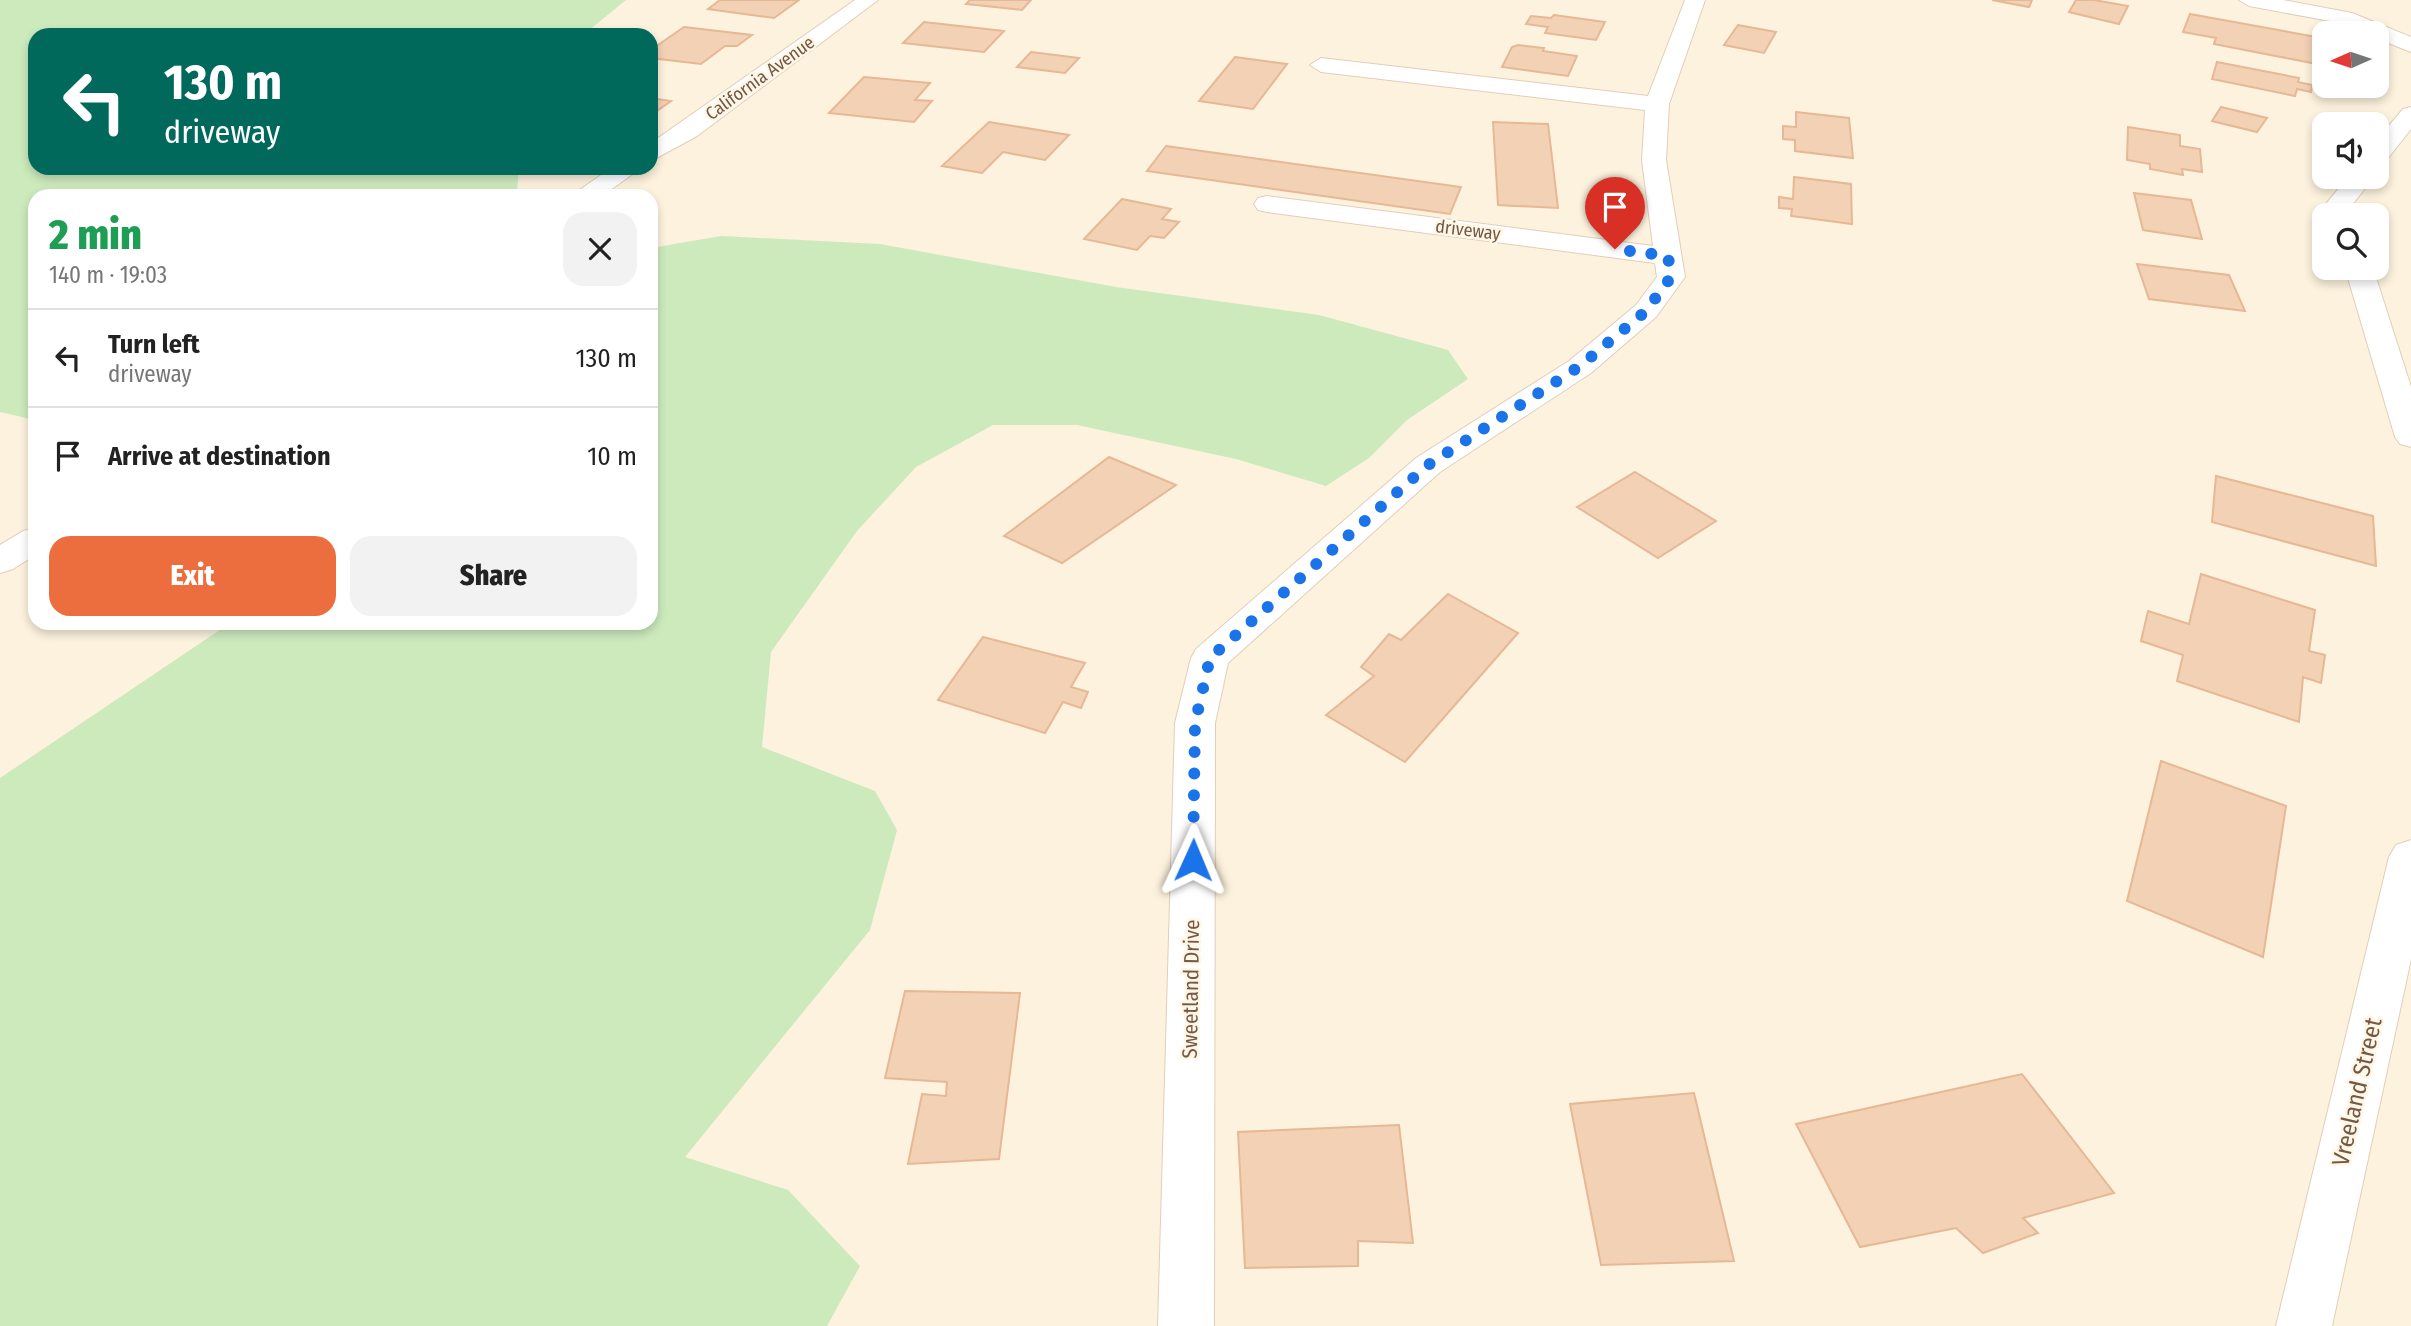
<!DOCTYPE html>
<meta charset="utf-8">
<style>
:root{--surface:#fff;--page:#f2f2f2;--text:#222;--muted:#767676;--line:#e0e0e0;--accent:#ec6e3e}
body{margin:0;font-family:"Fira Sans Condensed",sans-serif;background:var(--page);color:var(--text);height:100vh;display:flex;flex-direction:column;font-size:26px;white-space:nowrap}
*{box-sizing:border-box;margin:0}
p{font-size:23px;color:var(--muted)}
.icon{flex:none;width:38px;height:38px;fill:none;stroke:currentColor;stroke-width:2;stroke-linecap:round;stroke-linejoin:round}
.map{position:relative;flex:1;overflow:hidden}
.side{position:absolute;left:28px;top:189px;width:630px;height:441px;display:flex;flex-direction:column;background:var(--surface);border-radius:21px;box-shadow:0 4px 10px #0003}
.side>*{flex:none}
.top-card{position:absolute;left:28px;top:28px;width:630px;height:147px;border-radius:21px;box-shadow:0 4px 10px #0003;background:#00695c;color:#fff;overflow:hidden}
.needle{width:46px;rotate:267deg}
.controls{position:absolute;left:2312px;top:21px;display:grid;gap:14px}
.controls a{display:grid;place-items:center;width:77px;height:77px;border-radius:14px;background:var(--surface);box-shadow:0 4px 10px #0003;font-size:35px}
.pin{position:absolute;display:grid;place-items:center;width:60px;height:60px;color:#fff;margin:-72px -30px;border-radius:50% 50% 50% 0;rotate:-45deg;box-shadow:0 0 7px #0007}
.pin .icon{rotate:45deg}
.me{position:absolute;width:77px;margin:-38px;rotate:1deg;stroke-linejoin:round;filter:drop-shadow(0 0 5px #0008)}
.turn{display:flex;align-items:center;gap:24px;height:147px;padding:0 21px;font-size:32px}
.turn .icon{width:91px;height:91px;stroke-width:2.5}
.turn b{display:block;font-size:49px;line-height:60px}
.round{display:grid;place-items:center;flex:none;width:74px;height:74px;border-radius:21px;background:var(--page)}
.summary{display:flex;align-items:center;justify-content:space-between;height:119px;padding:0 21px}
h1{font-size:42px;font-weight:800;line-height:52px;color:#1e9e55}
.cta{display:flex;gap:14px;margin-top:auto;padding:14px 21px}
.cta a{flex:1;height:80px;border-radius:21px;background:var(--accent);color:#fff;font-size:28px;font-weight:800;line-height:80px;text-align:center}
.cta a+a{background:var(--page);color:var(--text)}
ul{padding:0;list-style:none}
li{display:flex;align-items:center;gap:21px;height:98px;padding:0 21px;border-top:2px solid var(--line)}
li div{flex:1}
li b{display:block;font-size:26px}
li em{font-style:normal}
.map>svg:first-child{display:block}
.green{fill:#cdeabd}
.building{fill:#f3d1b5;stroke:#e6b895;stroke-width:2}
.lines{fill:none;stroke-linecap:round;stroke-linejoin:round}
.minor-casing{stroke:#e1ceba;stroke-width:2}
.minor{fill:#fff;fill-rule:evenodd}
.route{stroke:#1a73e8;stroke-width:12;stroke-dasharray:0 21.6}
.labels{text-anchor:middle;stroke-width:5;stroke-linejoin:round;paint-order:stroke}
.far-street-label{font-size:18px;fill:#735846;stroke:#fff6e5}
.street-label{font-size:21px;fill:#735846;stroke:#fff6e5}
.near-street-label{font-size:24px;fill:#735846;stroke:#fff6e5}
</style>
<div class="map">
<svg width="2411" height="1326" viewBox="0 0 2411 1326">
<rect width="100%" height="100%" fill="#fdf2de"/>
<!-- green -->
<g class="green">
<polygon points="0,0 626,0 583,35 35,35 35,168 519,168 517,192 512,196 35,196 35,420 0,412"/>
<polygon points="721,236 880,244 1116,287 1319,315 1448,350 1468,379 1407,420 1369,458 1326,486 1236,459 1077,425 993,425 916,467 857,531 771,652 762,747 875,791 897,830 870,930 685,1157 788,1190 860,1266 827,1326 0,1326 0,778 230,623 651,623 651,248"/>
</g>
<!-- building -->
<g class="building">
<polygon points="720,0 799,0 774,18 708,9"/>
<polygon points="970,0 1031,0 1022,10 966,4"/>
<polygon points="1992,0 2032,0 2029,7"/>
<polygon points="2076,0 2094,0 2128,6 2119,24 2069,12"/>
<polygon points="2190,14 2322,38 2317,64 2214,44 2216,38 2183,32"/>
<polygon points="1554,15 1605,22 1596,40 1545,33 1548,27 1526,24 1531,16 1551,18"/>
<polygon points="924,22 1004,31 984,52 903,43"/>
<polygon points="1738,25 1776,32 1764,53 1724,45"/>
<polygon points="684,27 752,35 737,46 725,46 701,64 651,58 651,50"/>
<polygon points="1518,45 1544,48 1543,51 1577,56 1568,76 1502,67 1512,47"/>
<polygon points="1031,52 1079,58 1065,73 1017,67"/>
<polygon points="1235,57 1287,64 1253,109 1199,101"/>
<polygon points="2217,62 2299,78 2298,82 2312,85 2311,92 2297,89 2295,96 2212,79"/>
<polygon points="864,77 930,83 915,100 932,101 914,122 829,113"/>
<polygon points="651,98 671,101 651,115"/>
<polygon points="2221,107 2267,118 2257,132 2212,121"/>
<polygon points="1796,112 1849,118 1853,158 1795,151 1795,140 1783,139 1783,126 1796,127"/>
<polygon points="989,122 1069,135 1045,160 1003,152 982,173 942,166"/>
<polygon points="1493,122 1548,124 1558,208 1498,205"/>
<polygon points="2128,127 2180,135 2180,146 2200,149 2202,172 2182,169 2183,175 2150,169 2150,164 2127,160"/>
<polygon points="1166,146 1461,187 1450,214 1147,171"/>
<polygon points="1794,177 1851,184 1852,224 1791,216 1792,209 1779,208 1779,197 1793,199"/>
<polygon points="2134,193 2191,200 2202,239 2143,230"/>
<polygon points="1122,199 1171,209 1162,219 1179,222 1164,238 1150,236 1137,250 1084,239"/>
<polygon points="2137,264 2229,275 2245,311 2149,299"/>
<polygon points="1109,457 1176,485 1062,563 1004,536"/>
<polygon points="1635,472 1716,521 1658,558 1577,507"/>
<polygon points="2216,476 2373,516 2376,566 2212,522"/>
<polygon points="2201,574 2315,610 2309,651 2325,655 2321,683 2303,677 2299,722 2177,681 2183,655 2141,641 2148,611 2189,624"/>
<polygon points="1448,594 1518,633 1405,762 1326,715 1374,676 1361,667 1389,634 1401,640"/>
<polygon points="983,637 1085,663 1071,687 1088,692 1081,708 1063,702 1045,733 938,700"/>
<polygon points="2161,761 2286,806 2263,957 2127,901"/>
<polygon points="905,991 1020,993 999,1159 908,1164 922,1094 946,1096 947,1082 885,1078"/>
<polygon points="2022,1074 2114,1193 2023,1218 2038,1233 1983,1253 1956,1228 1860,1247 1796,1124"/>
<polygon points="1694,1093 1734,1261 1601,1265 1570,1104"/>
<polygon points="1399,1125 1413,1243 1358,1241 1358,1266 1245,1268 1238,1132"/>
</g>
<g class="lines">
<!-- minor casing -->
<g class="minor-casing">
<g id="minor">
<polygon points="855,0 878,0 697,136 651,161 651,143"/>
<polygon points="1685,0 1705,0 1669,104 1666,160 1685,277 1656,317 1591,373 1440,472 1228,663 1215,723 1214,1326 1158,1326 1175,723 1191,658 1196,649 1416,458 1569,361 1636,305 1657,277 1655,263 1267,212 1258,210 1254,204 1258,198 1267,196 1653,246 1642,160 1645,110 1321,72 1310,65 1321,58 1648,96"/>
<polygon points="2239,0 2283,0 2352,13 2411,37 2411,52 2376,38 2376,33 2366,33 2346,24 2249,6"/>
<polygon points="2411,107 2411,129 2385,162 2376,164 2376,141 2403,109"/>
<polygon points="611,168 641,168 602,196 571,196"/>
<polygon points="2348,177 2374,177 2352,205 2356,215 2330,215 2326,204"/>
<polygon points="2345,268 2373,268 2411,387 2411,447 2400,444 2395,437"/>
<polygon points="35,528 35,555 13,569 0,573 0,545 23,531"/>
<polygon points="2411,840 2411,959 2332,1326 2276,1326 2389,857 2396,845"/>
</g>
</g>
<!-- minor -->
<use href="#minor" class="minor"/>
</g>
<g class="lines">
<!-- route -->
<polyline class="route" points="1193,860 1195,723 1210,658 1428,465 1580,366 1646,311 1671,277 1668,256 1615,249"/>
</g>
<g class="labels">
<!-- far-street labels -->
<g class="far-street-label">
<text transform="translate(760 78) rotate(-36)" y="6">California Avenue</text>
<text transform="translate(1468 230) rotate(7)" y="6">driveway</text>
</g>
<!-- street labels -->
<g class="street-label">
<text transform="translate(1191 989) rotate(-89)" y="7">Sweetland Drive</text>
</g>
<!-- near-street labels -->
<g class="near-street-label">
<text transform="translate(2357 1092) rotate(-77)" y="8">Vreeland Street</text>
</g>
</g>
</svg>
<div class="controls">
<a><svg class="needle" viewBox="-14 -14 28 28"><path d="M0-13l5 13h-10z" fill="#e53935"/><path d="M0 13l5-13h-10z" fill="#767676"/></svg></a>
<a><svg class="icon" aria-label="sound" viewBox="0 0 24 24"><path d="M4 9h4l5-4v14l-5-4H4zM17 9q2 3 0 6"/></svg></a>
<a><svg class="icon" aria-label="search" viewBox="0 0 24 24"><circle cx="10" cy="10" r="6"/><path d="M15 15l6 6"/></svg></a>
</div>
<div class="pin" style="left:1615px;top:249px;background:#d93025"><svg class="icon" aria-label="arrive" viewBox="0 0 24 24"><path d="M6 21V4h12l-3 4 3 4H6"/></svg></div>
<svg class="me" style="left:1193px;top:860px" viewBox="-20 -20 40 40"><path d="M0-17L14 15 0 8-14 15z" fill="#1a73e8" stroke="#fff" stroke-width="4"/></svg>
<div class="top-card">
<div class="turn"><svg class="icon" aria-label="left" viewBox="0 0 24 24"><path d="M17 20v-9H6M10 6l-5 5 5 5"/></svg><div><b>130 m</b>driveway</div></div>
</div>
<section class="side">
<div class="summary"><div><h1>2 min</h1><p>140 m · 19:03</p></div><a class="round"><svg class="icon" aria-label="close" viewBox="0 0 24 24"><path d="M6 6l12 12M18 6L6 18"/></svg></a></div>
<ul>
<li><svg class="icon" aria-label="left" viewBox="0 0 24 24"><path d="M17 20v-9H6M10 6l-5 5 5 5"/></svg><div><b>Turn left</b><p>driveway</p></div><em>130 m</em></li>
<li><svg class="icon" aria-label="arrive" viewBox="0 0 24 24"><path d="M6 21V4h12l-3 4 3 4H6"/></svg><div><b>Arrive at destination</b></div><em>10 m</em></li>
</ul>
<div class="cta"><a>Exit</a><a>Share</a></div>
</section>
</div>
